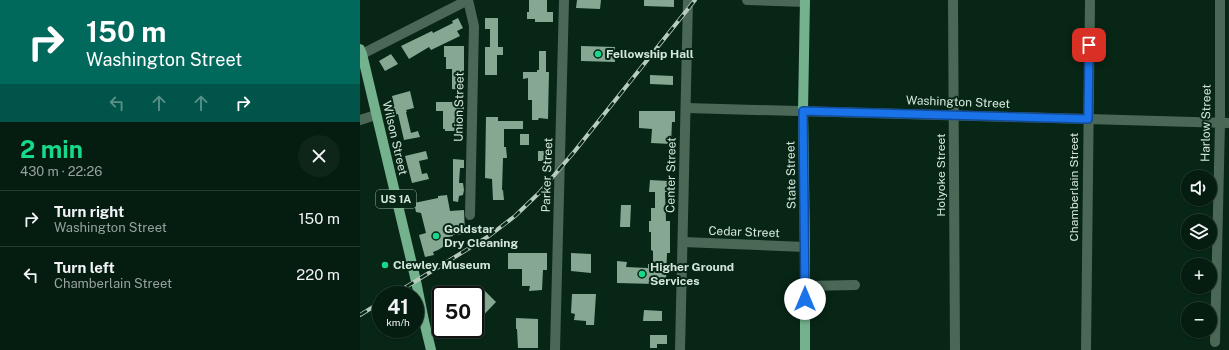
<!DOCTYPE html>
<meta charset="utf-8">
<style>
:root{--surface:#051c10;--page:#0e2519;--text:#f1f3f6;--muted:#97a19f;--line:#263a30;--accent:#17d989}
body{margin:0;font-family:"Public Sans",sans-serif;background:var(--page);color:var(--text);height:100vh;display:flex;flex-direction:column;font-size:15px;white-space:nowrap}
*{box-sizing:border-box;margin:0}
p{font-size:13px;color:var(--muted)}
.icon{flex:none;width:22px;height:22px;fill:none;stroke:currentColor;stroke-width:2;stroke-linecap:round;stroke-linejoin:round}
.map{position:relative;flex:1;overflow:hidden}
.sheet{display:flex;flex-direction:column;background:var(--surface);width:360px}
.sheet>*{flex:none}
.guide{background:#00695c;color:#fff;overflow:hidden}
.fabs{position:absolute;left:821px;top:170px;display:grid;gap:8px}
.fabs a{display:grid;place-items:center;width:36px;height:36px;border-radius:50%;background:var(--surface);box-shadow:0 1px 3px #0004,0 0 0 1px var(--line);font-size:20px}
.speed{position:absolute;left:12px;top:286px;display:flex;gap:8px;font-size:20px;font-weight:700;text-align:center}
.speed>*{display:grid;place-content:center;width:52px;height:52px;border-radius:50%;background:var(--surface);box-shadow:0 1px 3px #0004,0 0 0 1px var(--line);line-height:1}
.speed small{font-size:10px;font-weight:400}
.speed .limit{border:2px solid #111;border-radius:6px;background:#fff;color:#111}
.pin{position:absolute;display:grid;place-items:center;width:34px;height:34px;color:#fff;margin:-17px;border-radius:8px;box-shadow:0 2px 6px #0006}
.me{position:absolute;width:44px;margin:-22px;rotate:0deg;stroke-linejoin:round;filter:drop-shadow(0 0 3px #0008)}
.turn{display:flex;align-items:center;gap:14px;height:84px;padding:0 20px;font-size:18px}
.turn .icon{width:52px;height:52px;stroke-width:2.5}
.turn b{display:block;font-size:28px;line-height:34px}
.lanes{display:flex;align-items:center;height:38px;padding:0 20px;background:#0003;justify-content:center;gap:20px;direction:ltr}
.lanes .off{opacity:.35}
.round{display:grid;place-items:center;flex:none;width:42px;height:42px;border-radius:21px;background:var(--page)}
.head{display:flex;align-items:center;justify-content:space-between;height:68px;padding:0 20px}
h1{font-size:24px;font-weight:700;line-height:30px;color:var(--accent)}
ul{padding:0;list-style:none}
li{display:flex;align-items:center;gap:12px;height:56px;padding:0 20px;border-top:1px solid var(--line)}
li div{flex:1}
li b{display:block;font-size:15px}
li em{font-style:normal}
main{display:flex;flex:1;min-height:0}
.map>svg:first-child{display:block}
.building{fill:#86a893}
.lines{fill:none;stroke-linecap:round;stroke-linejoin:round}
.minor{stroke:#4b6857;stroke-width:10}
.major{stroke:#74b28e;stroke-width:10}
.rail-casing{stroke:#b7cbbf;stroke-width:4}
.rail{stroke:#072616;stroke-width:2.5;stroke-dasharray:8;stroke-linecap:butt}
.route-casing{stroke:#114b97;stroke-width:10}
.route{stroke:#1a73e8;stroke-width:7}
.poi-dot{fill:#17d989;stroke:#072616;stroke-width:1.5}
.labels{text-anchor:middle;stroke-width:4;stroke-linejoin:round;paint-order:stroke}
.shield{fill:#072616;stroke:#97ada1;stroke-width:1}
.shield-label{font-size:11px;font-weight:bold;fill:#d5e7dc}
.poi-label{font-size:12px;font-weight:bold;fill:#d5e7dc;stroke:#072616;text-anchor:start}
.street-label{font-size:12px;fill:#d5e7dc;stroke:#072616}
</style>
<main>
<section class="sheet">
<div class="guide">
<div class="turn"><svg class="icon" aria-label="right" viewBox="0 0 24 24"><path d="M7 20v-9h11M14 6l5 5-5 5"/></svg><div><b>150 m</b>Washington Street</div></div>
<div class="lanes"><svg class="icon off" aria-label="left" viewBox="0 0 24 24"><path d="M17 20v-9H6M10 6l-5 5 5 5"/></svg><svg class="icon off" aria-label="ahead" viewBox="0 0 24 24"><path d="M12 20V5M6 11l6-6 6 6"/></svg><svg class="icon off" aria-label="ahead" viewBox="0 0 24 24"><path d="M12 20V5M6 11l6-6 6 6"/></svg><svg class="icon" aria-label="right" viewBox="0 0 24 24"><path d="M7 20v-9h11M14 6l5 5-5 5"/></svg></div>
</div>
<div class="head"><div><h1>2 min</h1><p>430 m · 22:26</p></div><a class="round"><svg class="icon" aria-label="close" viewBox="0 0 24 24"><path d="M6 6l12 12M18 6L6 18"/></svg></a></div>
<ul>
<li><svg class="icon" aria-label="right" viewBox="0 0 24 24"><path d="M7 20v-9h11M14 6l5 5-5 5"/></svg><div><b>Turn right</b><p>Washington Street</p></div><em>150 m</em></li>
<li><svg class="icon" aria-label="left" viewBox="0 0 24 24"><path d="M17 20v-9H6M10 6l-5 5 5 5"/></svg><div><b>Turn left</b><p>Chamberlain Street</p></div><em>220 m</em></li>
</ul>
</section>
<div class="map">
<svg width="869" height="350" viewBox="0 0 869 350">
<rect width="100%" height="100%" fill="#072616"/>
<!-- building -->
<g class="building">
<polygon points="169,0 187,0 187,12 193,12 193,22 175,22 175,19 167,19 167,12 169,12"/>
<polygon points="217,0 241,0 240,9 216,8"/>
<polygon points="284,0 314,0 314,7 284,6"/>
<polygon points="98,18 103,28 97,31 100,36 71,50 69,47 49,59 41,46 72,31 73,33 93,23 92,21"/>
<polygon points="125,18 138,18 138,47 143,47 143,55 137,55 137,75 125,75 125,47 130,47 130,29 125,29"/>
<polygon points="84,46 104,46 104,90 92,89 92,69 86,69 86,57 84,57"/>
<polygon points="221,46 255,47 255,62 221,61"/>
<polygon points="179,51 186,51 186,72 189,72 188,119 179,118 178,120 172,120 172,100 168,100 168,78 163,79 163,72 177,72 177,70 179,70"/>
<polygon points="31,54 38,64 25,71 19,61"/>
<polygon points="290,75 313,76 313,85 290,84"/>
<polygon points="50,91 54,108 46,110 47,112 46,112 51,133 58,131 60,137 44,140 38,114 34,115 32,106 34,105 32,96"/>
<polygon points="76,102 104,102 104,131 85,131 85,129 83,129 83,111 76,111"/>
<polygon points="279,111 315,111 315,122 312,122 311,144 291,143 292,129 279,128"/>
<polygon points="126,117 138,117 138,121 163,121 163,129 144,129 144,147 146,147 147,158 143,158 142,190 143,190 144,200 133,200 132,179 125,178"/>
<rect x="160" y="134" width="9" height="11"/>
<polygon points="66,151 68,159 59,161 62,174 67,173 69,179 52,183 45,156"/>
<rect x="178" y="151" width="9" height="10"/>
<polygon points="93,159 104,160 104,168 100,168 99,183 103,183 104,190 103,195 99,196 98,202 93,201"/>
<polygon points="290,180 308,181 308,192 305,192 306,221 310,221 310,253 307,253 306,281 294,280 294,284 257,283 257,261 267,262 266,267 288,268 288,264 293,264 293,251 291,250 291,232 289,232 289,221 291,221 291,208 295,208 295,192 289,192"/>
<polygon points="87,195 90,211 104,210 105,234 93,235 93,236 84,238 86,245 78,250 73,252 74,255 65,257 59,235 66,233 61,213 56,212 54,203 78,198 78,196"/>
<polygon points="261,205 271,205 270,227 260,227"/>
<polygon points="148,253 187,253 187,270 183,270 182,290 169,291 170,286 162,286 162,269 148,269"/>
<polygon points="211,253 231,254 231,273 211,271"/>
<polygon points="122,288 136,302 115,324 115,294"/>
<polygon points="212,294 236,294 234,325 226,325 226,321 214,320 215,314 211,313"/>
<polygon points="284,310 302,311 302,321 283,321"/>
<polygon points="156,318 178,319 178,348 158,348 157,329 156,329"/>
<polygon points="290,335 307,335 307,344 297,344 297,348 290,348"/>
</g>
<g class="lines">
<!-- minor -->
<g class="minor">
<polyline points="387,0 445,2"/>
<polyline points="593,0 595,350"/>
<polyline points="2,54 108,0 114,26 110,215"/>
<polyline points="326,108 869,123"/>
<polyline points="0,120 16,115"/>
<polyline points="323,242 445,247"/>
<polyline points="445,286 495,285"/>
<polyline points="855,342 860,123 860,0"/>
<polyline points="195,350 204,0"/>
<polyline points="320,350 328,0"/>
<polyline points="726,350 730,0"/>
</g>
<!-- major -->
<g class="major">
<polyline points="445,0 443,111 445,247 445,350"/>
<polyline points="0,49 2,54 56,281 64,321 71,350"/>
</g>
<!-- rail casing -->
<g class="rail-casing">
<g id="rail">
<polyline points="33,295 129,236 155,216 179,193 214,152 335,0"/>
<polyline points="0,315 21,302"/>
</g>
</g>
<!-- rail -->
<use href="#rail" class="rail"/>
</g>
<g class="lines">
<!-- route casing -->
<g class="route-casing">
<polyline id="route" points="445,299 443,111 728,119 729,45"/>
</g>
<!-- route -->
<use href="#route" class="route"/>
</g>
<!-- markers -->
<g class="poi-dot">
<circle cx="238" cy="54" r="4"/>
<circle cx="76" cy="236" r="4"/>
<circle cx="25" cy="265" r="4"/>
<circle cx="282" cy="274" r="4"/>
</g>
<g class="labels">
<!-- shield labels -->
<rect class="shield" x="16" y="190" width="40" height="18" rx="3"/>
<g class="shield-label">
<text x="36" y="203">US 1A</text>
</g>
<!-- poi labels -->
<g class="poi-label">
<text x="246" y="58">Fellowship Hall</text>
<text x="84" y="233">Goldstar<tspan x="84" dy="14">Dry Cleaning</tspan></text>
<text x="33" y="269">Clewley Museum</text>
<text x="290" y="271">Higher Ground<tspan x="290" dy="14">Services</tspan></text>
</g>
<!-- street labels -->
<g class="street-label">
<text transform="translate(598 102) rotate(2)" y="4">Washington Street</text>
<text transform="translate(99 107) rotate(-89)" y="4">Union Street</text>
<text transform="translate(846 123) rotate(-89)" y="4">Harlow Street</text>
<text transform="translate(35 138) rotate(77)" y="4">Wilson Street</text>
<text transform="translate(187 175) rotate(-88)" y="4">Parker Street</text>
<text transform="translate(311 175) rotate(-89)" y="4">Center Street</text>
<text transform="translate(431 175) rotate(-91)" y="4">State Street</text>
<text transform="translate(581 175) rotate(-90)" y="4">Holyoke Street</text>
<text transform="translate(714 187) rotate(-90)" y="4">Chamberlain Street</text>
<text transform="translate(384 232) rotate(2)" y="4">Cedar Street</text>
</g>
</g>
</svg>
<div class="fabs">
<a><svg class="icon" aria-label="sound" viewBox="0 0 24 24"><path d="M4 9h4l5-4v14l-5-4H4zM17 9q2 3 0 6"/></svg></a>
<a><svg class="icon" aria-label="layers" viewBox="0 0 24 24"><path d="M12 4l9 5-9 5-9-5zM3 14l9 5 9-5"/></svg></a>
<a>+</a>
<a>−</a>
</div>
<div class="speed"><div>41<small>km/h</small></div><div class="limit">50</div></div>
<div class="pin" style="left:729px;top:45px;background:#d93025"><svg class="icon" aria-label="arrive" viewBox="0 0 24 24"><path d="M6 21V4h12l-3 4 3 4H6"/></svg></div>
<svg class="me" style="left:445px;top:299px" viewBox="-20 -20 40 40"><circle r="19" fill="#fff"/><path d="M0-13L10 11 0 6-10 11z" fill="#1a73e8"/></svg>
</div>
</main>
